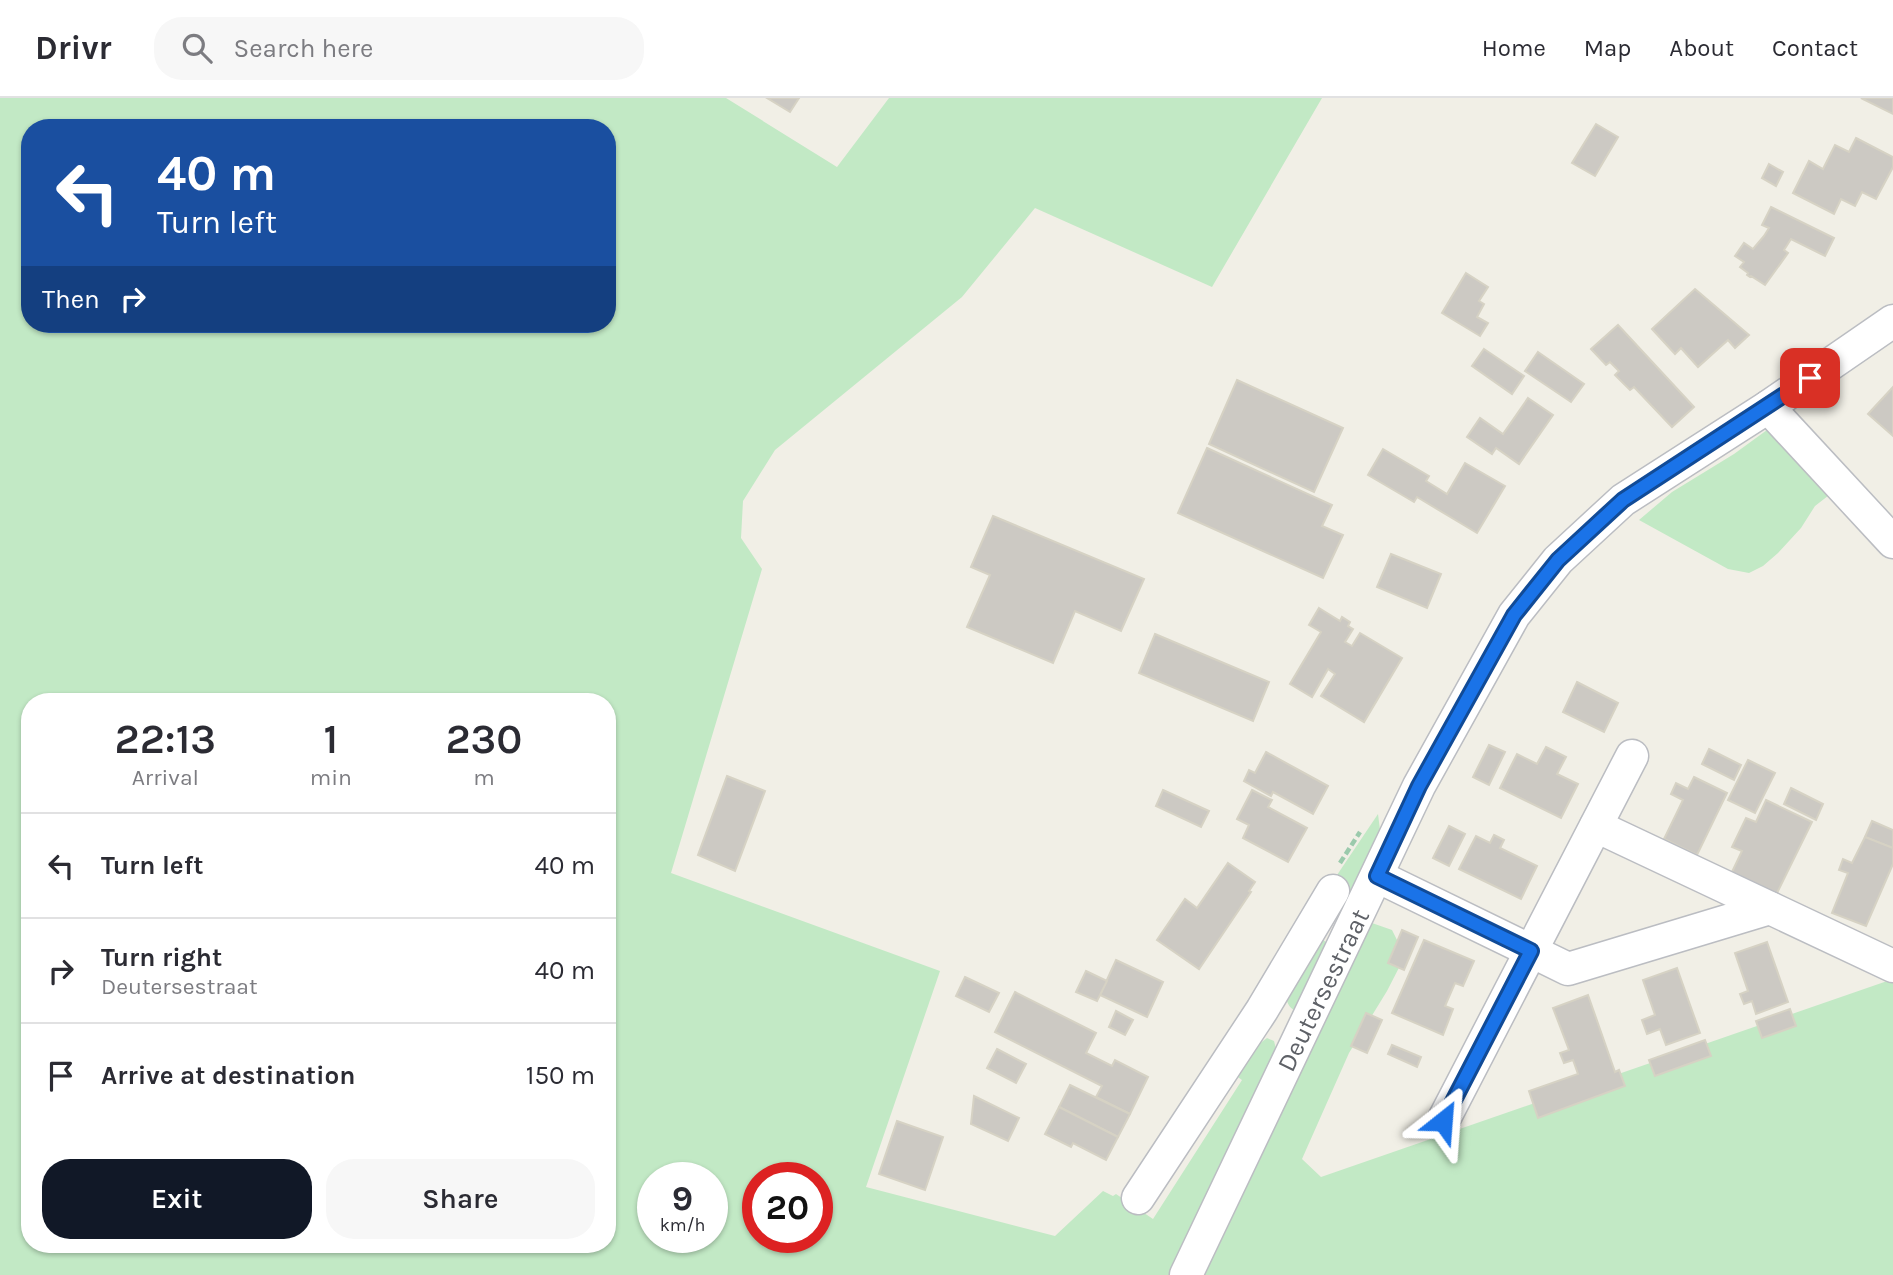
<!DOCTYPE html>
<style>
:root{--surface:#fff;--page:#f7f7f7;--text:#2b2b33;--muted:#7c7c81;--line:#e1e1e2;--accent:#111827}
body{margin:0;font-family:Karla,sans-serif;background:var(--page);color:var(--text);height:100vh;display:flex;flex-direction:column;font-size:26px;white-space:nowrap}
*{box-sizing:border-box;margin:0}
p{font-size:23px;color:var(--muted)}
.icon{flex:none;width:38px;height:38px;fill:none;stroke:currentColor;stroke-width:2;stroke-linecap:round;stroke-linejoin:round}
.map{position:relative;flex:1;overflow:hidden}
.details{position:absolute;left:21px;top:595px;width:595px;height:560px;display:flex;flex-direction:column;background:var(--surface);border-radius:28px;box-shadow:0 2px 5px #0004}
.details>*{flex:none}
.banner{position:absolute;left:21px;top:21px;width:595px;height:214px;border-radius:28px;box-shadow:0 2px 5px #0004;background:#1a4fa0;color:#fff;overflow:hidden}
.speed{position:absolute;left:637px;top:1064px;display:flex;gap:14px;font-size:35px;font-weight:700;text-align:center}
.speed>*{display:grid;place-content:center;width:91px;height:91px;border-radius:50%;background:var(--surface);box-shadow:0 2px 5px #0004;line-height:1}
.speed small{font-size:18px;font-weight:400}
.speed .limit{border:10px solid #d22;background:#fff;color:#111}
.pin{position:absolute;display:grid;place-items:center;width:60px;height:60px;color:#fff;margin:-30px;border-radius:14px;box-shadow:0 4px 10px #0006}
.me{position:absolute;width:77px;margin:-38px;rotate:28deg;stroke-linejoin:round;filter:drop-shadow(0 0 5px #0008)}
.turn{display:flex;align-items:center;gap:24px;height:147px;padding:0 21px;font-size:32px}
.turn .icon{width:91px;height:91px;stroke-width:2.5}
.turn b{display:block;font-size:49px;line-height:60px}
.then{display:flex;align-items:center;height:66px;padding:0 21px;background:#0003;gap:14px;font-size:26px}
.eta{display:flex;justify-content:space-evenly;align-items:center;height:119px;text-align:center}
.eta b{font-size:42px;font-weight:600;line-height:49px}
.button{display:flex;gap:14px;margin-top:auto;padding:14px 21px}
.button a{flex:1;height:80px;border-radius:28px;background:var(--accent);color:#fff;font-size:28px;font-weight:600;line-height:80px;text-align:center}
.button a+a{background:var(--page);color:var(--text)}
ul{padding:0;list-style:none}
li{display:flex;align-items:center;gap:21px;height:105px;padding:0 21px;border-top:2px solid var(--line)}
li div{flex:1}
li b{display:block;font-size:26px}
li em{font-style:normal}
header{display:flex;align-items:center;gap:42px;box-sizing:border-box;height:98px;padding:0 35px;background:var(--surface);border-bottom:2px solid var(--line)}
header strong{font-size:33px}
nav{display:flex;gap:38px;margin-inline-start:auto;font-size:24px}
.search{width:490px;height:63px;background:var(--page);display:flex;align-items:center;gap:18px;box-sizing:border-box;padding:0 24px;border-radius:28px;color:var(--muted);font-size:26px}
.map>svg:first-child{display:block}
.green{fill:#c2e9c5;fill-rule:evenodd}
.building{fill:#ccc9c3;stroke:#d6d2c4;stroke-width:2}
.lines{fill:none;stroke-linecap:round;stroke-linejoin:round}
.minor-casing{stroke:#bbbdc2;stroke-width:35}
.path{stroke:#9bcaac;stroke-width:4.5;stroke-dasharray:7 3.5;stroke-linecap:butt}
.minor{stroke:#fff;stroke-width:32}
.route-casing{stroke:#114b97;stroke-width:18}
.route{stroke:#1a73e8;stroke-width:12}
.labels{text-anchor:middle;stroke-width:5;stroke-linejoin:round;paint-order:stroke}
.street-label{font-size:26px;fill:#5e6167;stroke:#fff}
</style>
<header>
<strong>Drivr</strong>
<div class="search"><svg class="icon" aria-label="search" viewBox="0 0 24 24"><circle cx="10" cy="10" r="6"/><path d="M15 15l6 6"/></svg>Search here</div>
<nav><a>Home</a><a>Map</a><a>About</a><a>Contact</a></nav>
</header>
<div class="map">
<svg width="1893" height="1177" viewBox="0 0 1893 1177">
<rect width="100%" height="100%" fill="#f1efe6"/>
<!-- green -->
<g class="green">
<path d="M0 0H726L837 69 889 0H1322L1212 189 1035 110 962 199 775 352 743 403 741 440 762 471 671 775 940 873 866 1089 1055 1138 1103 1093 1113 1098 1116 1096 1153 1121 1242 982 1235 977 1259 946 1267 940 1274 943 1276 951 1178 1172 1214 1158 1372 825 1392 832 1405 858 1387 893 1349 955 1302 1061 1321 1079 1893 881V1177H0ZM30 30H607V226H30ZM30 604H607V1146H30ZM653 1080H712V1139H653ZM758 1080H817V1139H758Z"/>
<polygon points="1767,332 1793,352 1833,394 1815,408 1801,430 1778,455 1763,468 1749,475 1728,471 1639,422 1672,394 1734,356"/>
<polygon points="1378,716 1381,740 1357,790 1348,793 1333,783"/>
<path d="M1322 841 1327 845 1298 913C1287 911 1287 902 1284 892Z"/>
</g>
<!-- building -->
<g class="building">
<polygon points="767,0 799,0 790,14"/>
<polygon points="1861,0 1893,0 1893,16"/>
<polygon points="1596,26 1618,39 1595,78 1572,65"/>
<polygon points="1856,40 1893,59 1893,69 1876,101 1862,94 1855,108 1841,101 1834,116 1793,95 1809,63 1823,71 1835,47 1849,54"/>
<polygon points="1769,66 1783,74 1776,88 1762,80"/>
<polygon points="1771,109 1834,140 1825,158 1791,141 1784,152 1788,155 1765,187 1751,178 1750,179 1747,177 1748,175 1740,169 1744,164 1735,158 1744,145 1753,151 1764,138 1769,130 1762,127"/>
<polygon points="1466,175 1488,189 1479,203 1484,206 1477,219 1488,225 1480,238 1442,215"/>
<polygon points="1695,191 1749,237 1735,250 1728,242 1698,269 1681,250 1675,256 1652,231"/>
<polygon points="1618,227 1694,309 1672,329 1634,289 1630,292 1615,277 1619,273 1610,264 1606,267 1591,251"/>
<polygon points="1484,251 1524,278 1512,296 1472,268"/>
<polygon points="1538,254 1584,286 1571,304 1525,273"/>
<polygon points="1237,282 1343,330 1314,394 1209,346"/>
<polygon points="1893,289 1893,338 1868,316"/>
<polygon points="1528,300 1553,317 1519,366 1496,350 1492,356 1467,339 1480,320 1503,336"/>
<polygon points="1207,350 1332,407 1322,428 1343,437 1323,480 1178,415"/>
<polygon points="1383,351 1429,378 1426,383 1447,396 1465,365 1505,388 1477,435 1417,399 1414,404 1368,377"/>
<polygon points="993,418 1144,481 1121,533 1075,513 1053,565 967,529 990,477 971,469"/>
<polygon points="1391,456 1441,476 1427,510 1377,489"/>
<polygon points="1319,510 1340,523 1342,519 1350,524 1348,528 1353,531 1345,544 1352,548 1360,535 1402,560 1364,624 1321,598 1335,576 1328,571 1312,599 1290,586 1321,534 1309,527"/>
<polygon points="1155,536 1269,584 1253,623 1139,575"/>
<polygon points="1577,584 1618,605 1604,634 1563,614"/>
<polygon points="1489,647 1505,654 1489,687 1473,679"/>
<polygon points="1546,649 1566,659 1557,676 1578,686 1561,720 1500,690 1517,656 1537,666"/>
<polygon points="1709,651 1741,667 1734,682 1702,666"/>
<polygon points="1266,654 1328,688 1313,716 1273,694 1271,698 1244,683 1249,672 1255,675"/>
<polygon points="1748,662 1775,675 1755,715 1728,702"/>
<polygon points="727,678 765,693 735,773 698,757"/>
<polygon points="1694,679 1727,695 1697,757 1664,741 1683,702 1671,696 1676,685 1688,691"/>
<polygon points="1791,690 1823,706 1816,722 1784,706"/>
<polygon points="1163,692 1209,713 1201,729 1156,708"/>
<polygon points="1252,692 1272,702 1268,709 1307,730 1288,764 1243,740 1249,727 1237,721"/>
<polygon points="1766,702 1812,724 1776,797 1731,776 1742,753 1732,749 1746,720 1756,724"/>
<polygon points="1872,723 1893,732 1893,750 1865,739"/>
<polygon points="1449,728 1465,736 1449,768 1433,760"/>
<polygon points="1494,737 1504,742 1500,750 1537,768 1521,801 1459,771 1476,738 1490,745"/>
<polygon points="1865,739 1893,750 1893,766 1866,828 1832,815 1848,775 1839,772 1843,761 1852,765"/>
<polygon points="1228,765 1255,784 1249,793 1251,794 1199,871 1157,842 1185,801 1197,810"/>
<polygon points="1402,832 1418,839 1404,872 1388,865"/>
<polygon points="1424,842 1474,863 1463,888 1455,885 1445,908 1453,911 1443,937 1392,915"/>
<polygon points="1767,844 1788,904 1756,916 1752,903 1744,906 1740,896 1748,893 1735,855"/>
<polygon points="1116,862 1163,884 1147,919 1100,897"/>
<polygon points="1677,870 1700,935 1666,947 1660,931 1647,936 1642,922 1655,917 1643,882"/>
<polygon points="1086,873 1107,883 1097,903 1076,894"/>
<polygon points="965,879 999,895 989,914 956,898"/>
<polygon points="1015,894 1096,935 1086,955 1112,968 1115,962 1148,979 1130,1016 1096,999 1102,988 995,934"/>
<polygon points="1588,897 1615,974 1619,972 1625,988 1538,1020 1529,993 1578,976 1573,962 1564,965 1560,955 1569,952 1553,910"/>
<polygon points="1790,911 1796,928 1762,940 1756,923"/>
<polygon points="1116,913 1133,922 1125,937 1109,929"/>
<polygon points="1366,915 1382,922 1367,955 1351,948"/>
<polygon points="1705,942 1711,958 1655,978 1649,962"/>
<polygon points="1392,947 1421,959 1417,969 1388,956"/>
<polygon points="997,951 1026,966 1016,985 987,970"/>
<polygon points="1070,987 1130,1016 1118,1039 1059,1009"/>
<polygon points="974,998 1019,1020 1008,1043 971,1026"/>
<polygon points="1059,1009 1118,1039 1106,1062 1073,1045 1071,1049 1045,1036"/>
<polygon points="897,1023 943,1039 925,1092 879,1076"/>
</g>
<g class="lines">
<!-- minor casing -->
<g class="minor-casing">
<g id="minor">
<polyline points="1768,309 1893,444"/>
<polyline points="1596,728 1893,868"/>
<polyline points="1377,778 1568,871 1770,810"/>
<polyline points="1443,1023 1632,658"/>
<polyline points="1138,1100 1262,912 1333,793"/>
<polyline points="1186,1177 1419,688 1514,517 1558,462 1623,402 1768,309 1893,223"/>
</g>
</g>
<!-- path -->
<polyline class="path" points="1340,765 1360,734"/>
<!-- minor -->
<use href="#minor" class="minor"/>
</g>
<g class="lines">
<!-- route casing -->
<g class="route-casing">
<polyline id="route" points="1443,1023 1531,853 1377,778 1419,688 1514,517 1558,462 1623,402 1810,280"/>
</g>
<!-- route -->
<use href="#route" class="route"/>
</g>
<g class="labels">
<!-- street labels -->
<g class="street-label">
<text transform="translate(1323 892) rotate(-64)" y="9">Deutersestraat</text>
</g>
</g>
</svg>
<div class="speed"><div>9<small>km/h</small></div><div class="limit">20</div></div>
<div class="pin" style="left:1810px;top:280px;background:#d93025"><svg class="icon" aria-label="arrive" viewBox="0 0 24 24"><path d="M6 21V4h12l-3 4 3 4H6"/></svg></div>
<svg class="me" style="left:1443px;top:1023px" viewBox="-20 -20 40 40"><path d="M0-17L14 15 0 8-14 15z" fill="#1a73e8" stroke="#fff" stroke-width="4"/></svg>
<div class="banner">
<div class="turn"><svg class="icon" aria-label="left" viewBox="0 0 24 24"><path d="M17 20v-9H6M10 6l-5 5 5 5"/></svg><div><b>40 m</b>Turn left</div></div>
<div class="then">Then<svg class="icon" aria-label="right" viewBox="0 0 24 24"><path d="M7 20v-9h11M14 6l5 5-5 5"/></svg></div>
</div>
<section class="details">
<div class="eta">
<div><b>22:13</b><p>Arrival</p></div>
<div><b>1</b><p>min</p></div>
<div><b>230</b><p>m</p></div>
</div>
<ul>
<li><svg class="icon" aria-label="left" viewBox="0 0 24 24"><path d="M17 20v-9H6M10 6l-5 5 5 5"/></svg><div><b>Turn left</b></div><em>40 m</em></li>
<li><svg class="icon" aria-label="right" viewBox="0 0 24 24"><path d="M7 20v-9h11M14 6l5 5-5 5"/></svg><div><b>Turn right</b><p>Deutersestraat</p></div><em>40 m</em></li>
<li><svg class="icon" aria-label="arrive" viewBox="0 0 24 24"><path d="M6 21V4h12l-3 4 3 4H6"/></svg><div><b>Arrive at destination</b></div><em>150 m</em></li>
</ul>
<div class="button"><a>Exit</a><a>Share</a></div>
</section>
</div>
